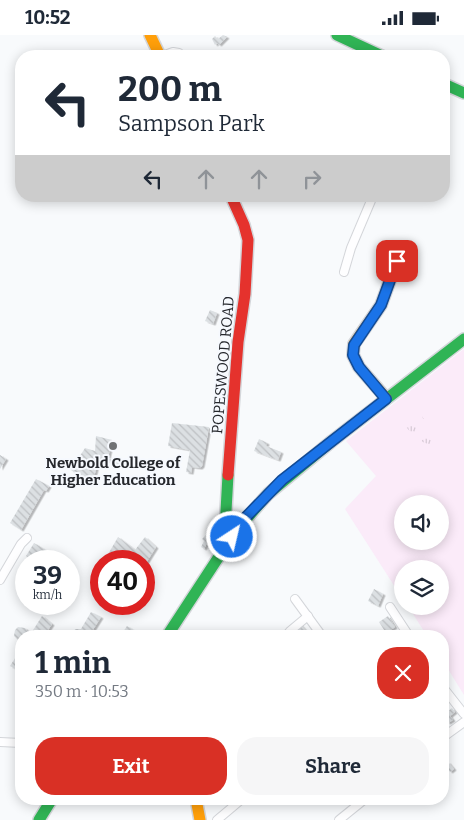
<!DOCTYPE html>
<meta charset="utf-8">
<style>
:root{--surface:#fff;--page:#f6f6f7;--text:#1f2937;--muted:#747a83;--accent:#d93025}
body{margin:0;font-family:Bitter,serif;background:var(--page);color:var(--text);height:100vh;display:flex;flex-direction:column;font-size:19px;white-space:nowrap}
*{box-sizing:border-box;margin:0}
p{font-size:16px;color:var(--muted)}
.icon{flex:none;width:28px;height:28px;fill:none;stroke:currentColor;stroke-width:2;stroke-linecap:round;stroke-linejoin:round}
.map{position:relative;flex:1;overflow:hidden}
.side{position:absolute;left:15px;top:595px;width:434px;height:175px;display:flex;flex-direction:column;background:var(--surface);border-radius:20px;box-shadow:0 2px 12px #0003}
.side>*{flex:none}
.guide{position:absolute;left:15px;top:15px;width:435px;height:152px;border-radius:20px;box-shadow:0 2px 12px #0003;background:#fff;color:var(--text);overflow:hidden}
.fabs{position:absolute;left:394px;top:460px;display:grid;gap:10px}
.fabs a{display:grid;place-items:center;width:55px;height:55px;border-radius:50%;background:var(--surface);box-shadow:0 2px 12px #0003;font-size:25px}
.speed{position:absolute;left:15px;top:515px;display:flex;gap:10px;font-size:25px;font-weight:700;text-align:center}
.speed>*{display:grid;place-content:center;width:65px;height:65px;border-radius:50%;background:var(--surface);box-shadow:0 2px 12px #0003;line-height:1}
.speed small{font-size:12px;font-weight:400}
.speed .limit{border:8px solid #d22;background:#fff;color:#111}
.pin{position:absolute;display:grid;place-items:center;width:42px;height:42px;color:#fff;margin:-21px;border-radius:10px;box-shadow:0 2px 8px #0006}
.me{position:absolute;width:55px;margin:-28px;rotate:35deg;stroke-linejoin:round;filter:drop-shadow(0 0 4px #0008)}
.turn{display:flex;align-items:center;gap:18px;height:105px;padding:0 20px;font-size:22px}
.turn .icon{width:65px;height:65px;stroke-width:2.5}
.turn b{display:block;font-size:35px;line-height:42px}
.lanes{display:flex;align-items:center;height:48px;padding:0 20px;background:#0003;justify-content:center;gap:25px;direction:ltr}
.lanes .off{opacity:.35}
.round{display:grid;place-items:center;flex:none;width:52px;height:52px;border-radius:20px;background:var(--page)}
.overview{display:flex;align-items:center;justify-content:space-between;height:85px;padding:0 20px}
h1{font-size:30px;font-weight:700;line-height:38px}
.cta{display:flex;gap:10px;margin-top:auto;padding:10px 20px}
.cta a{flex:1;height:58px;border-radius:20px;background:var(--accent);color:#fff;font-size:20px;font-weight:700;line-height:58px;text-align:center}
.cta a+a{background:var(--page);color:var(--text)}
.status{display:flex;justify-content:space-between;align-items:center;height:35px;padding:0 25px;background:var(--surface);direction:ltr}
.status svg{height:14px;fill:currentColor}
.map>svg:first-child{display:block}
.green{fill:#fbebf9;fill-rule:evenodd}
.park{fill:url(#park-tufts)}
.building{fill:url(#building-back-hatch);filter:url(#shadow)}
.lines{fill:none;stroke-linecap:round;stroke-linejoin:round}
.street-casing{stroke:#d4d6da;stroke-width:10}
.fast-casing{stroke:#d4d6da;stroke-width:14}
.slow-casing{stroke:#d4d6da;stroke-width:14}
.jam-casing{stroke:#d4d6da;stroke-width:14}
.street{stroke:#fefeff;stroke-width:8}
.fast{stroke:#30b455;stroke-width:11}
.slow{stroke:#ff9f0a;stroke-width:11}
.jam{stroke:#e5322d;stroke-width:11}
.route-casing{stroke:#114b97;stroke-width:12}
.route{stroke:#1a73e8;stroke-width:9}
.poi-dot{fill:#707275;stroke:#f6f9fe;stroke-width:2}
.labels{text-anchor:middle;stroke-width:4;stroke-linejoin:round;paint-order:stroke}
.street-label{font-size:15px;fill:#26282d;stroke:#f6f9fe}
.poi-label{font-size:15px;font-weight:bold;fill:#26282d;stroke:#f6f9fe}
</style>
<div class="status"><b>10:52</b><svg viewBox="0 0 49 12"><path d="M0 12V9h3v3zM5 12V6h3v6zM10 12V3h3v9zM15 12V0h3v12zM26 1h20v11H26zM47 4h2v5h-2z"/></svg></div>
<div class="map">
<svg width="464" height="785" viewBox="0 0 464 785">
<defs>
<pattern id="park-tufts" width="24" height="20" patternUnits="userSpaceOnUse" patternTransform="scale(1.25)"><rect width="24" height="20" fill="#fbebf9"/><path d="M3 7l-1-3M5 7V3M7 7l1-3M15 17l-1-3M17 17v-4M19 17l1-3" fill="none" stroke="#d7cad6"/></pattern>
<pattern id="building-back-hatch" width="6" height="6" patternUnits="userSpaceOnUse" patternTransform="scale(1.25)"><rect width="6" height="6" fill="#dce0e3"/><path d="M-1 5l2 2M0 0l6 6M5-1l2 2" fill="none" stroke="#bdc0c3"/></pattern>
<filter id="shadow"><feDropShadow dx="2.5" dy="1.5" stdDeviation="0" flood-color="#0004"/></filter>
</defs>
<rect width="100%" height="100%" fill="#f8fafc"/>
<!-- green -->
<path class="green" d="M464 314V660L443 626 442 601H427L408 571H440V534H402V563L345 474 376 441 346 406ZM402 469H440V506H402Z"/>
<!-- park -->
<polygon class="park" points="421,380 443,411 440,414 418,405 406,392"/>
<!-- building -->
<g class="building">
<polygon points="223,0 227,2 219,10 217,8 215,10 212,4 215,1 218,4"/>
<polygon points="227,16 229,21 217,21"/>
<polygon points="210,275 217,278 213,289 205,286"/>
<polygon points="172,388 209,392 202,431 200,433 192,432 191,438 186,437 190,415 168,411"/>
<polygon points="96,401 112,405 108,423 131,427 129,433 104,425 98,425 95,438 91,444 80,442 71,435 85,413 95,416"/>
<polygon points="259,404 267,408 266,411 281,417 278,425 254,416"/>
<polygon points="0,420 6,424 0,434"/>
<polygon points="36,444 49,451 46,456 44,455 21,495 10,488"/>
<polygon points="206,500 210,502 204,514 201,512 204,506 202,504"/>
<polygon points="118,502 135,515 145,502 156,512 144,531 144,526 122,526 115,520 110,524 107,521"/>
<polygon points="34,508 52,519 54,516 61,521 59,524 62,526 34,526 26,521"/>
<polygon points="69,530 74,534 69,543"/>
<polygon points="374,554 383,559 378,571 368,566"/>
<polygon points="91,577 101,582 89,601 73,601 75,594 81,594"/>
<polygon points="42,581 52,589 44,601 21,601 21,605 18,605 14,601 15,595 18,592 25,593 30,600"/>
<polygon points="388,581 395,592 386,598 379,587"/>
<polygon points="300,589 308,598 303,601 296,601 292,596"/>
<polygon points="127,591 143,601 124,601 121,600"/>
<polygon points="21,614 21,637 10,631"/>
<polygon points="452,673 455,677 450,681 453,685 448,688 446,685 443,687 442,676 444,674 447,677"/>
<polygon points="448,727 454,734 450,737 445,730"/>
</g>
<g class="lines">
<!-- street casing -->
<g class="street-casing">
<g id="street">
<polyline points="162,21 173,17 179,18"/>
<polyline points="344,237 351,213 373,161"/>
<polyline points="0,545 21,509 27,503"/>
<polyline points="295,564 322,601"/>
<polyline points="390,572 409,601"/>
<polyline points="286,601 290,596 308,581"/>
<polyline points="442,651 464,679"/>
<polyline points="442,703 464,687"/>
<polyline points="0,707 21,708"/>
<polyline points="217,785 242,764"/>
<polyline points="339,785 365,764"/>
</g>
</g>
<!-- fast casing -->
<g class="fast-casing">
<g id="fast">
<polyline points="337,0 382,21"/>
<polyline points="444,49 464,58"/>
<polyline points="228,440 225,494 232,502"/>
<polyline points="167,601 235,497 268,459 332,406 464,304"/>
<polyline points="39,785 52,764"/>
</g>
</g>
<!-- slow casing -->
<g class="slow-casing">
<g id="slow">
<polyline points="150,0 160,21"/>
<polyline points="386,363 359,332 353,320 354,309 381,270 397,226"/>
<polyline points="196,764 200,785"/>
</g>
</g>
<!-- jam casing -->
<g class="jam-casing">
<polyline id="jam" points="228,440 238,307 245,259 248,205 244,190 231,161"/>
</g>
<!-- street -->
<use href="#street" class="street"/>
<!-- fast -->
<use href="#fast" class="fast"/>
<!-- slow -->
<use href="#slow" class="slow"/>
<!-- jam -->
<use href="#jam" class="jam"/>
</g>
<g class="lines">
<!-- route casing -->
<g class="route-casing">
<polyline id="route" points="232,502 244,484 282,445 386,364 359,332 353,320 354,310 381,270 397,226"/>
</g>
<!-- route -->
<use href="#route" class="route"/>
</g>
<!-- markers -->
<circle class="poi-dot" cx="113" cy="411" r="5"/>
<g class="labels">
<!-- street labels -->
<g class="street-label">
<text transform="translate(223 330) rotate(-85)" y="5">POPESWOOD ROAD</text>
</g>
<!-- poi labels -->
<g class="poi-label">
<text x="113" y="433">Newbold College of<tspan x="113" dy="17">Higher Education</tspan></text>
</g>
</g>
</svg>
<div class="fabs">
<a><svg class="icon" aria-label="sound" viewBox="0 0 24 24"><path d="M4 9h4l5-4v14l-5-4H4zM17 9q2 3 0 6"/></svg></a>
<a><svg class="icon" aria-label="layers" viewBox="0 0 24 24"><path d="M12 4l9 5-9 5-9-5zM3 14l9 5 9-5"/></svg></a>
</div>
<div class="speed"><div>39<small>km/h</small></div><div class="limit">40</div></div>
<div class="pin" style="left:397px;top:226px;background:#d93025"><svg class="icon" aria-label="arrive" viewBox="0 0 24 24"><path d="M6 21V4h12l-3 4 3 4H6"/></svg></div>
<svg class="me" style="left:232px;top:502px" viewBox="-20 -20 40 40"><circle r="17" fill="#1a73e8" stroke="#fff" stroke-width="3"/><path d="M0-11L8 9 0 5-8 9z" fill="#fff"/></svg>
<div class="guide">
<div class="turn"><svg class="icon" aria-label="left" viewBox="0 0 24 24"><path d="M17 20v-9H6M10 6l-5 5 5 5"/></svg><div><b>200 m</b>Sampson Park</div></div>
<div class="lanes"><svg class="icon" aria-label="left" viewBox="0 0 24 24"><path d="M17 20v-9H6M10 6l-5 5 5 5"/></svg><svg class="icon off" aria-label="ahead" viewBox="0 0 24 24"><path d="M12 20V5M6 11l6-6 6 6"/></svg><svg class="icon off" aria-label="ahead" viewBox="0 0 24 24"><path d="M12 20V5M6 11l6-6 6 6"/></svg><svg class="icon off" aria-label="right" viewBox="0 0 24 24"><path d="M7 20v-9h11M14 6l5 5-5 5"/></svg></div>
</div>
<section class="side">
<div class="overview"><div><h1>1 min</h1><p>350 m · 10:53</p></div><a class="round" style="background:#d93025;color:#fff"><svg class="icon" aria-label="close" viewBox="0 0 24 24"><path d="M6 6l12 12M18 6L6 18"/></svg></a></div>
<div class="cta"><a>Exit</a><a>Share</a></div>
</section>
</div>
